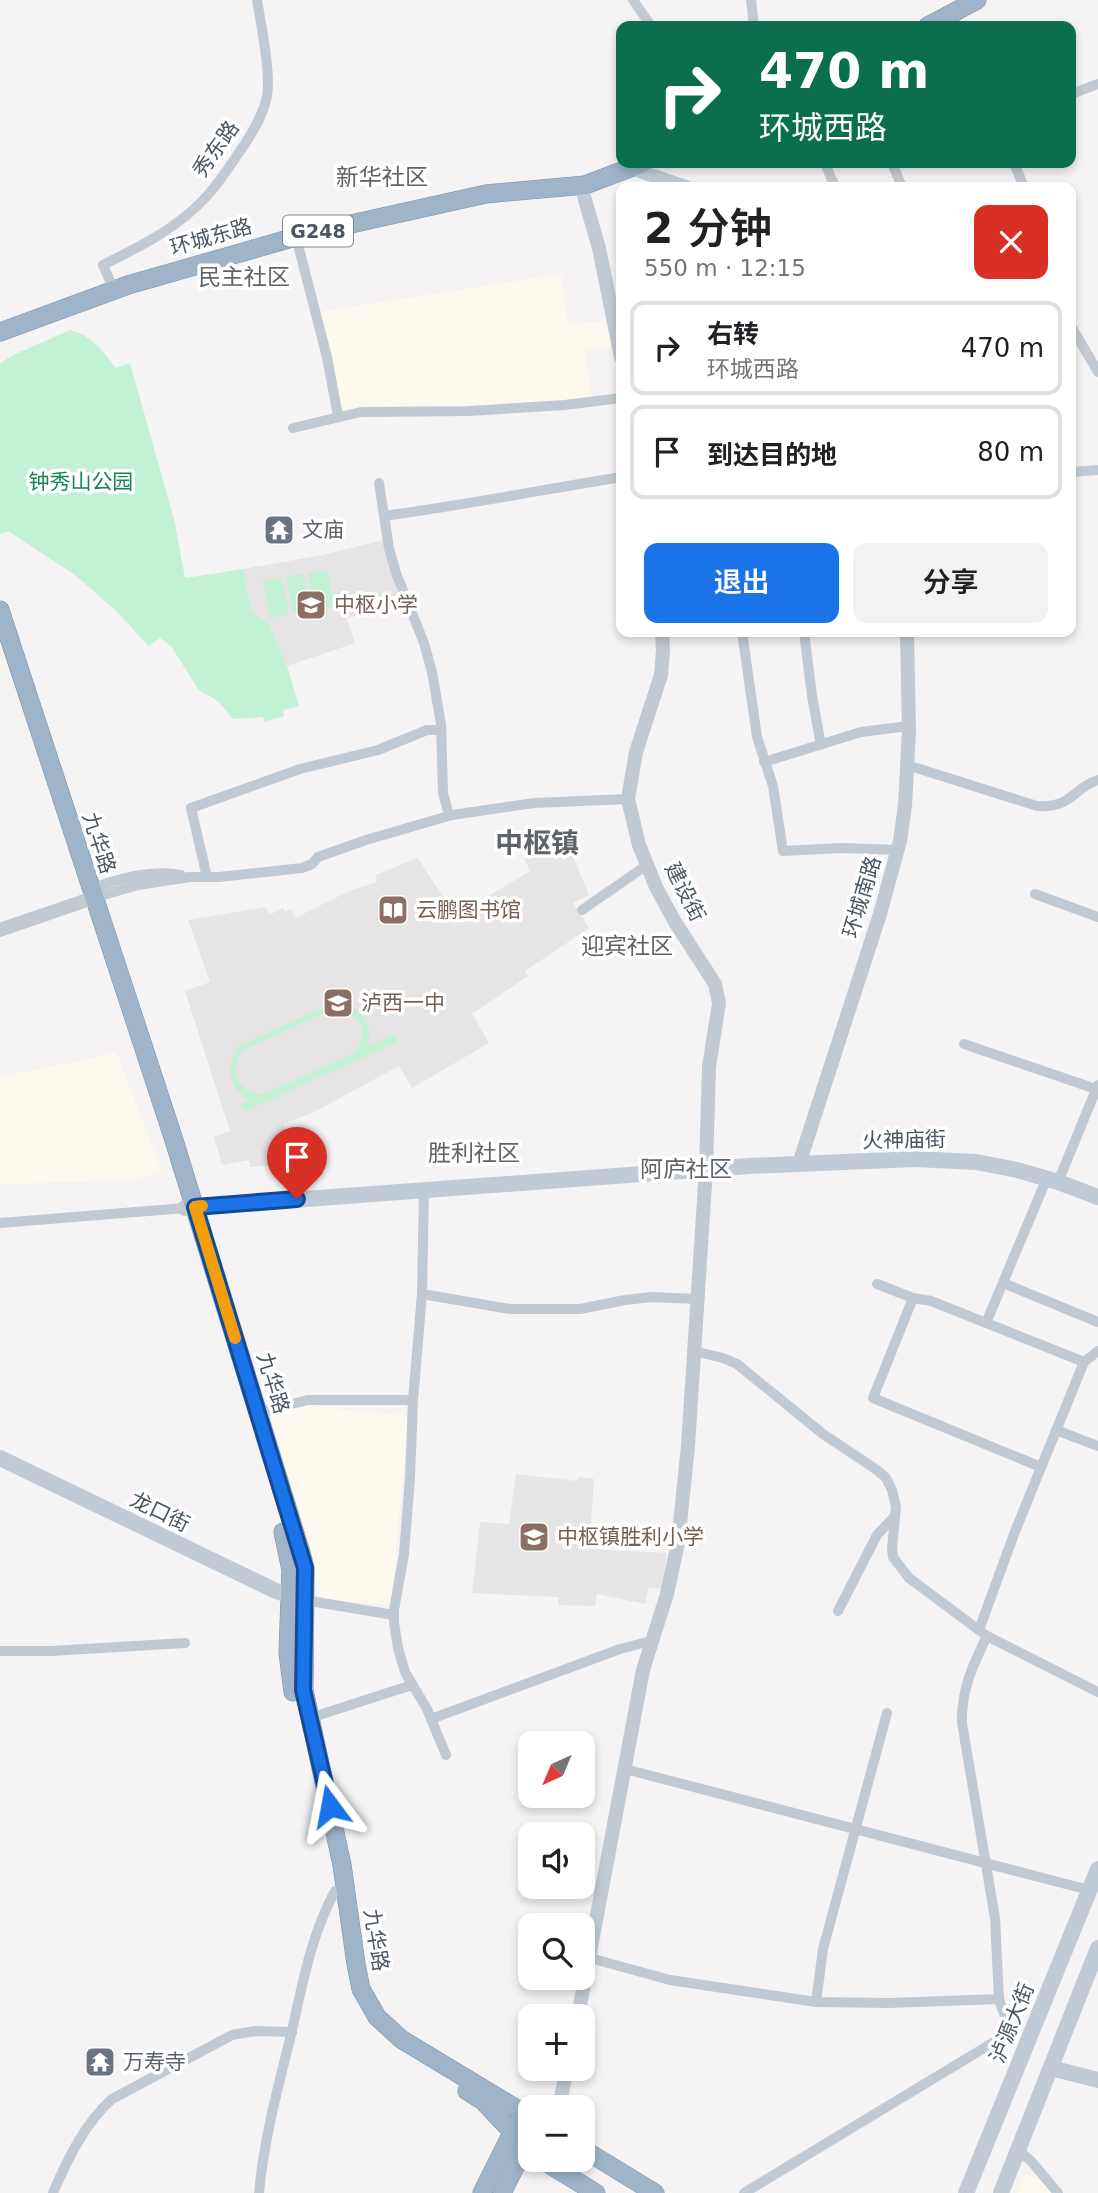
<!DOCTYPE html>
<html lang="zh">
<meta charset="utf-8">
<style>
:root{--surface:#fff;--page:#f2f2f2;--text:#202124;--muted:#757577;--line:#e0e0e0;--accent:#1a73e8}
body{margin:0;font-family:"DejaVu Sans","Noto Sans SC",sans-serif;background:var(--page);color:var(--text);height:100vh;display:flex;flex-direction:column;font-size:26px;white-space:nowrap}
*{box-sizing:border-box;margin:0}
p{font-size:23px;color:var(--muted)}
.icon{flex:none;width:38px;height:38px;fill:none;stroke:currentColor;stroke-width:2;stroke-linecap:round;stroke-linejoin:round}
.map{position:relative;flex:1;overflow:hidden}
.panel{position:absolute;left:616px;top:182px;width:460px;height:455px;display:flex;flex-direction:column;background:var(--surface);border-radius:14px;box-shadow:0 4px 10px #0003}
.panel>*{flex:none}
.banner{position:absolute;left:616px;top:21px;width:460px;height:147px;border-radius:14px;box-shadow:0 4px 10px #0003;background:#0b6e4f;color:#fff;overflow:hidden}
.needle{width:46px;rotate:224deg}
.fabs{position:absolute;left:518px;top:1731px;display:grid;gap:14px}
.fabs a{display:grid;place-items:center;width:77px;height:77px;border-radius:14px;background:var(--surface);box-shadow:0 4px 10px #0003;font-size:35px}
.pin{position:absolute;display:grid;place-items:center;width:60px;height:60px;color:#fff;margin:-72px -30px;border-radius:50% 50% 50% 0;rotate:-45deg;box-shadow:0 0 7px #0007}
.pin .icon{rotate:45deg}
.me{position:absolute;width:77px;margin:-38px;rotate:347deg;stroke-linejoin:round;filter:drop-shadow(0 0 5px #0008)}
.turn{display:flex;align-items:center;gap:24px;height:147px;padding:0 28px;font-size:32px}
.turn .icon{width:91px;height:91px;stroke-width:2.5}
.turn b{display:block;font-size:49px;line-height:60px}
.round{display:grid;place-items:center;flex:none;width:74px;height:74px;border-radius:14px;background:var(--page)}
.summary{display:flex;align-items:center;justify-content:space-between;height:119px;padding:0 28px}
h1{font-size:42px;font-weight:600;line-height:52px}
.action{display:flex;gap:14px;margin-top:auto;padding:14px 28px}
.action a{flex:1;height:80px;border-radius:14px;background:var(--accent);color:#fff;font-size:28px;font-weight:600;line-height:80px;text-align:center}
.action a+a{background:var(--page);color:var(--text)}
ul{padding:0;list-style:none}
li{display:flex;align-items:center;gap:21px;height:94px;margin:0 14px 10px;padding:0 14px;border:4px solid var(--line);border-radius:14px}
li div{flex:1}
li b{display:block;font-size:26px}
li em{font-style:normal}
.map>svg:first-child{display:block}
.commercial{fill:#fdf9ef}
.education{fill:#e6e4e5}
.green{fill:#c3f1d5;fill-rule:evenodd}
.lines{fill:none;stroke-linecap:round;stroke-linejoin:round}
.trunk-casing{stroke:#7690ad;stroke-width:19}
.minor{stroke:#c1cad2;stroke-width:10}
.tertiary{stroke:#c1cad2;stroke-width:14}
.secondary{stroke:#c1cbd6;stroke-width:16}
.trunk{stroke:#9fb4c9;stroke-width:18}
.route-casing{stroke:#114b97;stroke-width:18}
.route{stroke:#1a73e8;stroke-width:12}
.slow{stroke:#f59e0b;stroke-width:12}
.labels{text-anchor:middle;stroke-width:7;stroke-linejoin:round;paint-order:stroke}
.shield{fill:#fff;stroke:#808990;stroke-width:2}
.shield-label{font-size:19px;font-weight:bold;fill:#4a5661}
.street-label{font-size:21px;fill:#4a5661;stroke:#fff}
.park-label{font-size:21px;fill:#17864f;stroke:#fff}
.worship-label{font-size:21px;fill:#5b616d;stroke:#fff;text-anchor:start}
.education-label{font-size:21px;fill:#785e54;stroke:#fff;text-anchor:start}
.neighbourhood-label{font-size:23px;fill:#5f6368;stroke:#fff}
.district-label{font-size:28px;font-weight:bold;fill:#5f6368;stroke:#fff}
</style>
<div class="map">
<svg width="1098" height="2193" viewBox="0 0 1098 2193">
<rect width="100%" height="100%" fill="#f5f3f3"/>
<!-- commercial -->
<g class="commercial">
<polygon points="561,274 568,325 610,320 615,346 585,350 592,400 339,414 318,312"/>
<polygon points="116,1051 162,1171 137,1180 0,1184 0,1077 93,1058"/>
<polygon points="307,1406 408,1416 391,1605 324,1599 317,1594 316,1573 271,1417 293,1408"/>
<polygon points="1025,2174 1044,2182 1053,2193 1017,2193"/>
</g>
<!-- education -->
<g class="education">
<polygon points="384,540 399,595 384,599 347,619 355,643 287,666 268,622 251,611 243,569 323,555"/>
<polygon points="566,839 589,895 573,903 589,928 525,971 528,976 472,1014 489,1043 412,1088 399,1066 314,1112 284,1124 288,1165 250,1167 249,1160 222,1165 214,1137 230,1131 185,991 210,982 188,920 266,907 269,915 283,908 285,912 291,909 295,918 351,890 377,882 376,875 418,858 455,916 530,871 524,858"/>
<polygon points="516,1474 577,1481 578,1477 594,1479 589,1549 667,1553 662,1589 649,1587 645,1604 597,1594 595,1606 558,1605 558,1597 472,1593 480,1522 509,1524"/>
</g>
<!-- green -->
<g class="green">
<path d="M70 330C90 335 104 350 115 368L130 363 174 519 185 578 243 569 251 611 268 622 287 666 299 706 283 710 284 716 264 722 263 717 233 719 218 701 199 690 171 646 160 638 149 646 113 608 75 575 8 531 0 534V364L11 356Z"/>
<polygon points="327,570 334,606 315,609 308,573"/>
<polygon points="304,574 311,610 293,613 286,577"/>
<polygon points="282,578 289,614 270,618 263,581"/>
<path d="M341 1003C363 1007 373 1025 368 1046L395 1034 398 1042 245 1111 242 1104 249 1100C229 1088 224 1065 239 1046L329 1004ZM333 1009C359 1008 372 1035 353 1054L264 1094C238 1095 227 1069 244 1050Z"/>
</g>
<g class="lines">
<!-- trunk casing -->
<g class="trunk-casing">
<g id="trunk">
<polyline points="928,26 977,0"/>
<polyline points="0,332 128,285 306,234 486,194 585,185 643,163"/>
<polyline points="0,610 173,1137 302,1556 305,1568 304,1690 342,1865 356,1964 361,1989 377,2017 401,2039 530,2117"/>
<polyline points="283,1532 291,1570 288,1653 293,1692"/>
<polyline points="467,2091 483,2101 530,2151"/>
<polyline points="583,2149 655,2193"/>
<polyline points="542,2160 596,2193"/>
<polyline points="482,2193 516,2125"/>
<polyline points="502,2193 530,2137"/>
</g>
</g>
<!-- minor -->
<g class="minor">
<polyline points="633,0 651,26"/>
<polyline points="751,0 754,26"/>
<polyline points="1071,94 1098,84"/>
<polyline points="825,163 835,187"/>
<polyline points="892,163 902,187"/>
<polyline points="1014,163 1024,187"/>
<polyline points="296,237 327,357 338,416"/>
<path d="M114 290 103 265C139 247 178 228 206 197 218 184 228 169 238 154 250 137 263 117 267 96 271 74 261 24 257 0"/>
<polyline points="1071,326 1098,372"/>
<polyline points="293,428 361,412 469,411 565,405 621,398"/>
<polyline points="1071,472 1098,470"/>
<polyline points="379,483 389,548 396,573 424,643 432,672 441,724 443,793 449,815"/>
<path d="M384 516C464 505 542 490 621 477"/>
<polyline points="742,632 757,737 773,786 783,851 842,848 898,850"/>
<polyline points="804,632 812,696 821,745"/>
<polyline points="764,762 861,732 909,726"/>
<path d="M907 765 1037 806C1073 808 1071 789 1098 780"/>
<polyline points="207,877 191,808 300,769 378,750 427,730 441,730"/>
<path d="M90 889C119 879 150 869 181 875"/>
<polyline points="1035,894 1098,917"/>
<polyline points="93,898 138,885 190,877 219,877 302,868 312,864 318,857 366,840 452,815 534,803 628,799"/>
<polyline points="582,910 647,865"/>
<polyline points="964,1044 1096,1089"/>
<polyline points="1058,1182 1098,1085"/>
<polyline points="424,1190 422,1294 413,1400 410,1477 404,1554 394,1610 394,1623 398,1648 405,1672 427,1709 446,1755"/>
<polyline points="0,1223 185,1208"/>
<polyline points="1003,1283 1098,1322"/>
<polyline points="877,1284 913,1298 931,1301 1084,1362"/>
<polyline points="422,1294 510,1309 580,1309 625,1300 652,1297 697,1299"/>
<polyline points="913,1298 873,1398 1041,1467"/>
<polyline points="986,1323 1047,1178"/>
<polyline points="694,1351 723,1358 737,1364 823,1434 877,1470 886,1478 892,1490 896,1507 892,1549 893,1557 909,1578 987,1636 1098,1692"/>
<polyline points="259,1415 279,1407 308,1400 413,1400"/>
<polyline points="1056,1430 1098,1446"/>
<polyline points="304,1600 394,1615"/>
<polyline points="838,1611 877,1535 895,1516"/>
<polyline points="979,1630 1014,1534 1084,1362 1098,1351"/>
<path d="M987 1636C973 1665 961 1690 962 1723L995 1918 999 1999 1009 2029"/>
<polyline points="0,1651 51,1651 185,1643"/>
<polyline points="310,1718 412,1685"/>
<polyline points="431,1719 620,1649 651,1641"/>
<polyline points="625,1769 1089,1890"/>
<polyline points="590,1958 670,1980 816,2002 889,2003 999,1999"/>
<polyline points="816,2002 823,1949 887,1713"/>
<polyline points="1018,2150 1031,2161 1058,2193"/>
<path d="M53 2193C67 2160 85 2123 112 2099L232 2035 255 2031 292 2032"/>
<path d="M259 2193C264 2139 278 2087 291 2035 302 1986 311 1935 335 1891"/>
<polyline points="744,2193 999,2039 1009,2029"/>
</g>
<!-- tertiary -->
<g class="tertiary">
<polyline points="631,168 686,187"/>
<polyline points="581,186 599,248 621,357"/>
<polyline points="0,930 93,898"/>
<polyline points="799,1164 880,914 900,841 905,805 909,731 907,632"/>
<polyline points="578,2016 643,1670 667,1594 678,1543 688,1446 706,1169 709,1067 719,1003 715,984 675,922 656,887 639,845 628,799 636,752 661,675 663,650 662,632"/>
<polyline points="559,2107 567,2068"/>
</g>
<!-- secondary -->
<g class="secondary">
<polyline points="185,1208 749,1166 915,1159 976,1162 1017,1170 1058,1182 1098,1197"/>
<polyline points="0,1458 276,1591 302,1599"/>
<polyline points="1051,2068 1098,2080"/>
<polyline points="966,2193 1098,1869"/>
<polyline points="1001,2193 1098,1948"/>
</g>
<!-- trunk -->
<use href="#trunk" class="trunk"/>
</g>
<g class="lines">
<!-- route casing -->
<g class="route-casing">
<polyline id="route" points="297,1199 195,1207 305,1568 303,1690 330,1806"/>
</g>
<!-- route -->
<use href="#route" class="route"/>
<!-- slow -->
<polyline class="slow" points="202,1206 195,1207 235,1338"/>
</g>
<!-- icons -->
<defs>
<g id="temple-square" transform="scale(1.575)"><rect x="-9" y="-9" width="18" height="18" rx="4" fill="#6b7280" stroke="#fff"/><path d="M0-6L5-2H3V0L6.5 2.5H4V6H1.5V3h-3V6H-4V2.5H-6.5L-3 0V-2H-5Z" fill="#fff"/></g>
<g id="school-square" transform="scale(1.575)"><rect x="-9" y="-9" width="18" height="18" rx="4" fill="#8d6e63" stroke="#fff"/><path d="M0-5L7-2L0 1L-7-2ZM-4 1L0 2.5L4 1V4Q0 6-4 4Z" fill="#fff"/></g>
<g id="library-square" transform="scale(1.575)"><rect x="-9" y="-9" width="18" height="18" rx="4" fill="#8d6e63" stroke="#fff"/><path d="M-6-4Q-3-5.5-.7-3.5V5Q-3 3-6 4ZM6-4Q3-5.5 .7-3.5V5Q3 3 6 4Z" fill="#fff"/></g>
</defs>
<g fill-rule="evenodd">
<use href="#temple-square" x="279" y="530"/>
<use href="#school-square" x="311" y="605"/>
<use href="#library-square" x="393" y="910"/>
<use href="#school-square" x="338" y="1003"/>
<use href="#school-square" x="534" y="1537"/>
<use href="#temple-square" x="100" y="2062"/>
</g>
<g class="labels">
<!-- shield labels -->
<rect class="shield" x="283" y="215.5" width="70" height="31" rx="5"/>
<g class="shield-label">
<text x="318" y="238">G248</text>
</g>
<!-- street labels -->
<g class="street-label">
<text transform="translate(216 149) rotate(-55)" y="7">秀东路</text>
<text transform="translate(211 237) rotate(-16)" y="7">环城东路</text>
<text transform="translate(99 843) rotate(72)" y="7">九华路</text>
<text transform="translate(685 892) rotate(63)" y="7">建设街</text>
<text transform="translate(862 897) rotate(-73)" y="7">环城南路</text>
<text transform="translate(904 1140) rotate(-1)" y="7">火神庙街</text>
<text transform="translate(273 1383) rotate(73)" y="7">九华路</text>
<text transform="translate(160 1512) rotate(26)" y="7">龙口街</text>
<text transform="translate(376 1940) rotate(81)" y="7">九华路</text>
<text transform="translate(1012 2023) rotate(-68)" y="7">泸源大街</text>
</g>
<!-- park labels -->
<g class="park-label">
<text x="81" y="489">钟秀山公园</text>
</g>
<!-- worship labels -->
<g class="worship-label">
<text x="302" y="537">文庙</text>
<text x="123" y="2069">万寿寺</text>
</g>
<!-- education labels -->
<g class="education-label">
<text x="334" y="612">中枢小学</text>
<text x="416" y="917">云鹏图书馆</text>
<text x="361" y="1010">泸西一中</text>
<text x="557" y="1544">中枢镇胜利小学</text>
</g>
<!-- neighbourhood labels -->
<g class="neighbourhood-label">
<text x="382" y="185">新华社区</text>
<text x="244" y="285">民主社区</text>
<text x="627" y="954">迎宾社区</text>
<text x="474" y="1161">胜利社区</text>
<text x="686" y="1177">阿庐社区</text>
</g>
<!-- district labels -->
<g class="district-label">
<text x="537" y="853">中枢镇</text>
</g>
</g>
</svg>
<div class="fabs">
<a><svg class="needle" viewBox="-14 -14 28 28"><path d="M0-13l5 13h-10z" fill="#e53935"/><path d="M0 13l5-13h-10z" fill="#757577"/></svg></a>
<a><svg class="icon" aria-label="sound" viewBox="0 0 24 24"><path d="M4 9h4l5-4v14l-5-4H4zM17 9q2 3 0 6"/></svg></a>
<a><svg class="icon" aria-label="search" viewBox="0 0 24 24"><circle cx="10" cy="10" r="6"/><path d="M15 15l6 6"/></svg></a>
<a>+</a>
<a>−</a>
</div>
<div class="pin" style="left:297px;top:1199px;background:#d93025"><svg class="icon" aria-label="arrive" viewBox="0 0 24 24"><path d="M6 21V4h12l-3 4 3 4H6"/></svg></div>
<svg class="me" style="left:330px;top:1806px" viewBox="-20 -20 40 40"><path d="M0-17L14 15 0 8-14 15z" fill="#1a73e8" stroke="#fff" stroke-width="4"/></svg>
<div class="banner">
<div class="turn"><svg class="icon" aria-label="right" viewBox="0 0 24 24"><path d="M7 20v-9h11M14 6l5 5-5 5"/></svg><div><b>470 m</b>环城西路</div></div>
</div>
<section class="panel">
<div class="summary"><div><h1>2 分钟</h1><p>550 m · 12:15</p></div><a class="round" style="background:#d93025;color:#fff"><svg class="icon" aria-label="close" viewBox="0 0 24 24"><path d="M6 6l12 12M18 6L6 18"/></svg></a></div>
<ul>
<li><svg class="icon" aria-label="right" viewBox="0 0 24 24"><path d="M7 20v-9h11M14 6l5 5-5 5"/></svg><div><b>右转</b><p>环城西路</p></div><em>470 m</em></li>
<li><svg class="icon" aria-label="arrive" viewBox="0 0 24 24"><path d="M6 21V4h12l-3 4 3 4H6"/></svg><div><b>到达目的地</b></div><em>80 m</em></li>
</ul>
<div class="action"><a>退出</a><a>分享</a></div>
</section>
</div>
